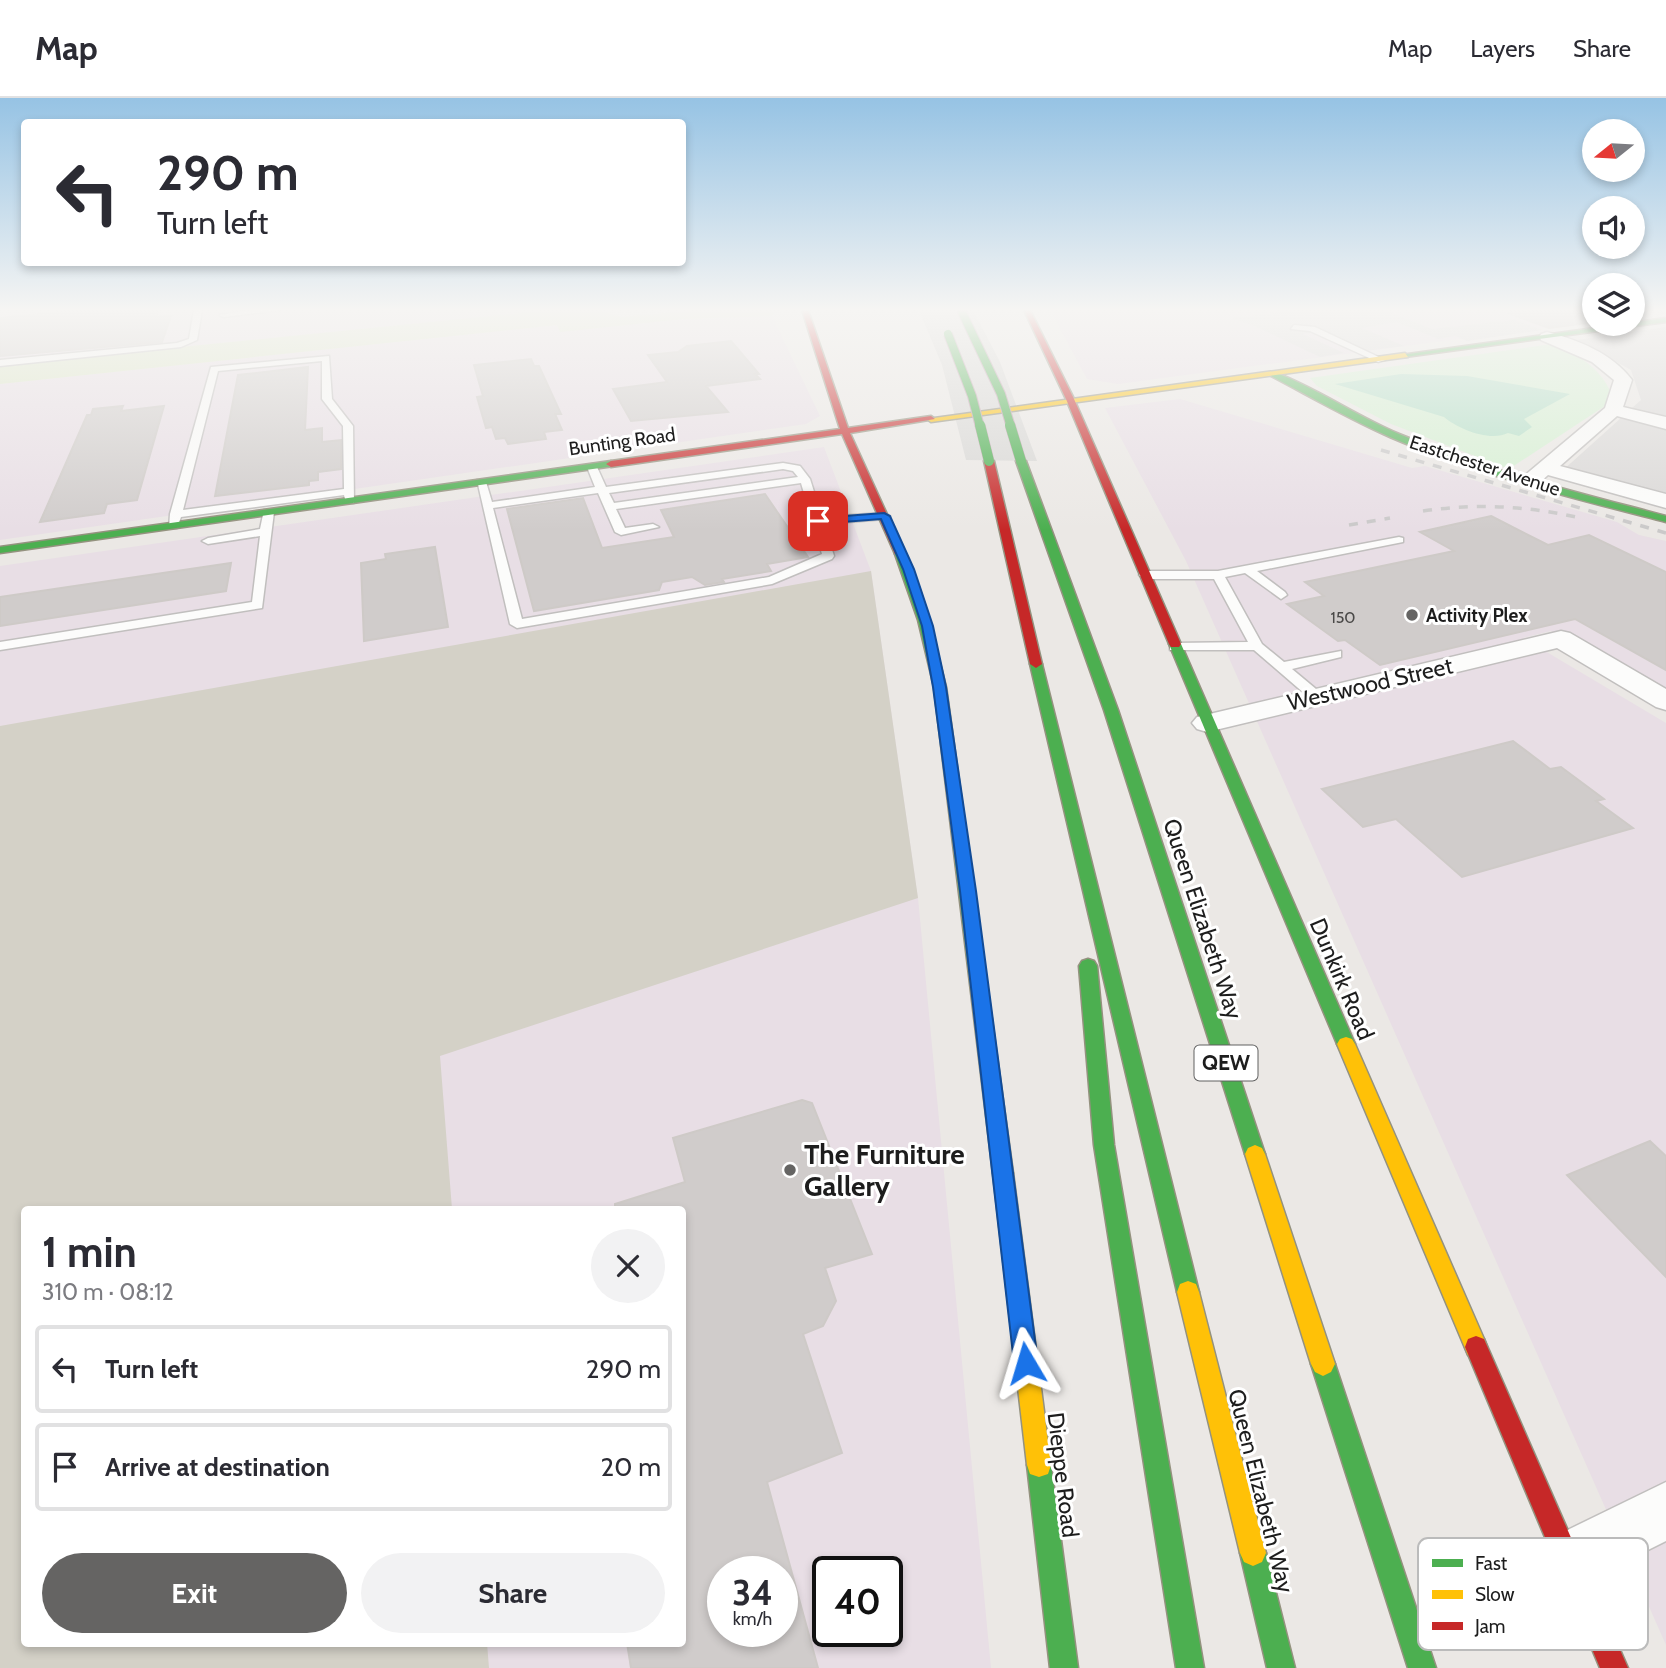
<!DOCTYPE html>
<meta charset="utf-8">
<style>
:root{--surface:#fff;--page:#f2f2f3;--text:#2b2b33;--muted:#7c7c81;--line:#e1e1e2;--accent:#656463}
body{margin:0;font-family:Cabin,sans-serif;background:var(--page);color:var(--text);height:100vh;display:flex;flex-direction:column;font-size:26px;white-space:nowrap}
*{box-sizing:border-box;margin:0}
p{font-size:23px;color:var(--muted)}
.icon{flex:none;width:38px;height:38px;fill:none;stroke:currentColor;stroke-width:2;stroke-linecap:round;stroke-linejoin:round}
.map{position:relative;flex:1;overflow:hidden}
.side{position:absolute;left:21px;top:1108px;width:665px;height:441px;display:flex;flex-direction:column;background:var(--surface);border-radius:7px;box-shadow:0 4px 10px #0003}
.side>*{flex:none}
.banner{position:absolute;left:21px;top:21px;width:665px;height:147px;border-radius:7px;box-shadow:0 4px 10px #0003;background:#fff;color:var(--text);overflow:hidden}
.needle{width:46px;rotate:252deg}
.buttons{position:absolute;left:1582px;top:21px;display:grid;gap:14px}
.buttons a{display:grid;place-items:center;width:63px;height:63px;border-radius:50%;background:var(--surface);box-shadow:0 4px 10px #0003;font-size:35px}
.speed{position:absolute;left:707px;top:1458px;display:flex;gap:14px;font-size:35px;font-weight:700;text-align:center}
.speed>*{display:grid;place-content:center;width:91px;height:91px;border-radius:50%;background:var(--surface);box-shadow:0 4px 10px #0003;line-height:1}
.speed small{font-size:18px;font-weight:400}
.speed .limit{border:4px solid #111;border-radius:10px;background:#fff;color:#111}
.pin{position:absolute;display:grid;place-items:center;width:60px;height:60px;color:#fff;margin:-30px;border-radius:14px;box-shadow:0 4px 10px #0006}
.me{position:absolute;width:77px;margin:-38px;rotate:353deg;stroke-linejoin:round;filter:drop-shadow(0 0 5px #0008)}
.turn{display:flex;align-items:center;gap:24px;height:147px;padding:0 21px;font-size:32px}
.turn .icon{width:91px;height:91px;stroke-width:2.5}
.turn b{display:block;font-size:49px;line-height:60px}
.round{display:grid;place-items:center;flex:none;width:74px;height:74px;border-radius:37px;background:var(--page)}
.summary{display:flex;align-items:center;justify-content:space-between;height:119px;padding:0 21px}
h1{font-size:42px;font-weight:700;line-height:52px}
.cta{display:flex;gap:14px;margin-top:auto;padding:14px 21px}
.cta a{flex:1;height:80px;border-radius:42px;background:var(--accent);color:#fff;font-size:28px;font-weight:700;line-height:80px;text-align:center}
.cta a+a{background:var(--page);color:var(--text)}
ul{padding:0;list-style:none}
li{display:flex;align-items:center;gap:21px;height:88px;margin:0 14px 10px;padding:0 7px;border:4px solid var(--line);border-radius:7px}
li div{flex:1}
li b{display:block;font-size:26px}
li em{font-style:normal}
header{display:flex;align-items:center;gap:42px;box-sizing:border-box;height:98px;padding:0 35px;background:var(--surface);border-bottom:2px solid var(--line)}
header strong{font-size:33px}
nav{display:flex;gap:38px;margin-inline-start:auto;font-size:24px}
.map>svg:first-child{display:block}
.residential{fill:#dad8d7}
.industrial{fill:#e8dee5;fill-rule:evenodd}
.construction{fill:#d4d1c7}
.grass{fill:#dbe6c5}
.park{fill:#d5f0d2}
.pitch{fill:#b3dfc7}
.parking{fill:#dbdad9}
.pier{fill:#d8d7d5}
.building{fill:#d0cccb;stroke:#cecac7;stroke-width:2;fill-rule:evenodd}
.lines{fill:none;stroke-linecap:round;stroke-linejoin:round}
.lane-casing{stroke:#c1bfbe;stroke-width:3}
.street-casing{stroke:#c1bfbe;stroke-width:3}
.fast-casing{stroke:#94927f;stroke-width:3}
.slow-casing{stroke:#94927f;stroke-width:3}
.jam-casing{stroke:#94927f;stroke-width:3}
.lane{fill:#fcfcfb;fill-rule:evenodd}
.street{fill:#fcfcfb;fill-rule:evenodd}
.fast{fill:#4caf50;fill-rule:evenodd}
.slow{fill:#ffc107;fill-rule:evenodd}
.jam{fill:#c62828;fill-rule:evenodd}
.rail{stroke:#cac9c9;stroke-width:3.5;stroke-dasharray:9 9;stroke-linecap:butt}
.fast-bridge-far1-casing{stroke:#be9eab;stroke-width:10;stroke-linecap:butt}
.fast-bridge-casing{stroke:#be9eab;stroke-width:11;stroke-linecap:butt}
.fast-bridge-far1{stroke:#4caf50;stroke-width:8}
.fast-bridge{stroke:#4caf50;stroke-width:10}
.route{fill:#1a73e8;stroke:#114b97;stroke-width:2}
.poi-dot{fill:#656463;stroke:#fff;stroke-width:2.5}
.labels{text-anchor:middle;stroke-width:6;stroke-linejoin:round;paint-order:stroke}
.far-number-label{font-size:16px;fill:#4a4948}
.far-street-label{font-size:19px;fill:#1d1d1d;stroke:#fff}
.far-poi-label{font-size:19px;font-weight:bold;fill:#1d1d1d;stroke:#fff;text-anchor:start}
.shield{fill:#fff;stroke:#616161;stroke-width:2}
.shield-label{font-size:21px;font-weight:bold;fill:#1d1d1d}
.street-label{font-size:23px;fill:#1d1d1d;stroke:#fff}
.near-poi-label{font-size:28px;font-weight:bold;fill:#1d1d1d;stroke:#fff;text-anchor:start}
.key{fill:#fff;stroke:#bbb;stroke-width:2}
.key-label{font-size:19px;fill:#1d1d1d}
</style>
<header>
<strong>Map</strong>
<nav><a>Map</a><a>Layers</a><a>Share</a></nav>
</header>
<div class="map">
<svg width="1666" height="1570" viewBox="0 0 1666 1570">
<rect width="100%" height="100%" fill="#ebe8e5"/>
<!-- residential -->
<polygon class="residential" points="1666,229 1666,402 1562,373 1641,302 1631,272 1577,242"/>
<!-- industrial -->
<g class="industrial">
<polygon points="0,212 551,212 0,267"/>
<polygon points="1050,212 1594,212 1594,223 1118,286 1087,281"/>
<polygon points="772,218 820,318 806,326 0,442 0,286 557,227"/>
<polygon points="1180,301 1412,370 1425,368 1617,424 1639,437 1666,443 1666,599 1551,533 1523,540 1666,625 1666,1547 1186,463 1105,310"/>
<path d="M824 349 871 473 918 800 991 1570H0V468ZM24 1111H682V1545H24ZM723 1474H782V1533H723ZM828 1474H887V1533H828Z"/>
</g>
<!-- construction -->
<polygon class="construction" points="871,473 918,800 440,958 452,1111 24,1111 24,1545 487,1545 489,1570 0,1570 0,628"/>
<!-- grass -->
<polygon class="grass" points="551,212 599,212 621,219 699,212 777,212 772,218 683,221 560,234 557,227 0,286 0,267"/>
<!-- park -->
<path class="park" d="M1552 246C1582 259 1602 270 1614 302L1509 371 1391 326 1317 288 1310 280Z"/>
<!-- pitch -->
<path class="pitch" d="M1401 276 1467 278 1570 296 1524 321 1532 329 1519 338 1508 335C1490 344 1458 331 1444 319L1335 286Z"/>
<!-- parking -->
<polygon class="parking" points="1303,212 1384,212 1432,231 1514,222 1542,232 1467,243 1455,238 1438,241 1397,224 1362,230 1404,248 1364,253 1320,233 1303,236 1344,255 1320,259 1257,229 1231,220"/>
<!-- pier -->
<polygon class="pier" points="919,212 973,212 1000,264 1037,363 966,362 942,267"/>
<!-- building -->
<g class="building">
<polygon points="81,212 159,212 156,219 171,218 162,244 0,258 0,220"/>
<polygon points="1509,212 1594,212 1594,224 1549,230 1508,215"/>
<polygon points="731,243 759,276 755,276 760,281 706,288 728,314 631,323 613,291 667,284 648,257 678,254 687,248"/>
<polygon points="531,261 534,268 539,268 561,316 555,316 562,332 544,334 546,341 508,346 505,340 496,341 492,329 486,330 477,299 483,298 474,267"/>
<polygon points="308,269 305,332 322,330 322,344 341,342 341,371 318,374 318,382 309,383 309,387 215,398 238,277"/>
<polygon points="123,308 121,313 164,308 137,402 107,406 104,415 40,424 87,317 91,317 93,311"/>
<polygon points="765,396 808,459 767,466 771,473 722,481 724,484 705,487 692,479 662,484 659,492 534,513 507,411 583,400 602,450 674,439 661,412"/>
<polygon points="1491,418 1548,447 1589,437 1666,474 1666,572 1575,521 1380,567 1345,542 1338,543 1287,506 1324,498 1305,484 1454,453 1420,434"/>
<polygon points="435,449 448,529 364,543 361,465 386,461 385,456"/>
<polygon points="231,465 226,493 0,528 0,499"/>
<polygon points="1513,643 1550,671 1561,669 1604,701 1596,703 1633,730 1462,779 1396,721 1363,729 1322,691"/>
<path d="M802 1002 812 1005 872 1156 825 1170 836 1203 823 1228 803 1236 842 1355 767 1384 818 1570H631L627 1545H682V1111H615V1106L685 1084 673 1040ZM723 1474H782V1533H723Z"/>
<polygon points="1650,1043 1666,1058 1666,1179 1567,1077"/>
</g>
<g class="lines">
<!-- lane casing -->
<g class="lane-casing">
<g id="lane">
<polygon points="194,212 202,212 197,242 181,249 0,268 0,262 177,245 189,241"/>
<polygon points="252,212 280,212 223,219 219,217"/>
<polygon points="1661,212 1666,212 1666,214 1662,214"/>
<polygon points="1294,227 1315,229 1385,262 1378,264 1310,233 1291,231"/>
<path d="M329 258 332 301 353 328 354 405H346L344 397 181 419 177 430H169L170 416 211 269ZM322 263V301L343 328 344 391 183 412 218 273Z"/>
<path d="M783 365 800 368 810 381 822 419 884 415 890 418 884 421 824 426 834 458 832 461 772 486 517 530 510 526 477 382 486 384 492 404 595 389 587 369 592 366 597 369 606 389ZM783 371 793 373 798 379 614 405 609 395ZM801 385 822 456 769 479 522 521 493 410 598 395 615 434 621 437 659 429 653 426 625 430 616 411Z"/>
<polygon points="264,412 274,414 262,510 0,552 0,544 252,504 260,438 208,446 202,443 208,440 260,431"/>
<polygon points="1399,439 1403,440 1403,444 1257,473 1285,494 1287,497 1281,501 1245,475 1225,479 1262,546 1284,564 1341,553 1341,559 1292,571 1322,596 1324,599 1317,603 1312,602 1254,552 1170,552 1170,546 1175,545 1248,544 1214,481 1145,481 1139,477 1145,473 1218,473"/>
</g>
</g>
<!-- street casing -->
<g class="street-casing">
<g id="street">
<path d="M1547 234C1578 242 1612 255 1632 282L1623 309 1666 319V331L1617 318 1560 368 1666 396V410L1548 377C1539 385 1534 391 1522 387L1518 383 1605 310 1614 282 1592 264 1541 242 1539 239 1541 236Z"/>
<polygon points="1561,533 1570,535 1666,591 1666,612 1656,609 1557,550 1207,634 1197,631 1192,625 1197,619"/>
<polygon points="1666,1384 1666,1443 1568,1492 1547,1484 1539,1463 1547,1442"/>
</g>
</g>
<!-- fast casing -->
<g class="fast-casing">
<g id="fast">
<polygon points="1666,220 1666,224 1405,259 1401,257"/>
<path d="M1274 274C1317 290 1356 318 1399 336 1485 372 1576 394 1666 418V424C1573 400 1478 377 1390 339 1349 321 1311 299 1271 278Z"/>
<polygon points="1021,360 1026,363 1118,612 1265,1056 1262,1062 1255,1065 1248,1062 1245,1056 1104,612 1016,363"/>
<polygon points="611,363 616,366 614,368 0,455 0,449"/>
<polygon points="900,453 905,456 929,522 946,589 1013,1075 1010,1082 1003,1084 996,1082 993,1075 934,589 918,522 895,456"/>
<polygon points="1175,542 1181,546 1355,946 1352,951 1346,953 1340,951 1337,946 1169,546"/>
<polygon points="1036,562 1042,566 1199,1194 1196,1202 1188,1205 1180,1202 1177,1194 1030,566"/>
<polygon points="1088,861 1094,863 1097,868 1114,1047 1204,1570 1176,1570 1094,1047 1079,868 1082,863"/>
<polygon points="1323,1254 1331,1258 1335,1266 1436,1570 1408,1570 1311,1266 1315,1258"/>
<polygon points="1039,1355 1048,1358 1051,1367 1078,1570 1050,1570 1027,1367 1030,1358"/>
<polygon points="1253,1442 1262,1446 1266,1455 1295,1570 1267,1570 1240,1455 1244,1446"/>
</g>
</g>
<!-- slow casing -->
<g class="slow-casing">
<g id="slow">
<polygon points="1405,255 1408,259 931,324 927,321"/>
<polygon points="1346,939 1352,941 1355,946 1484,1241 1487,1249 1484,1257 1476,1260 1468,1257 1337,946 1340,941"/>
<polygon points="1255,1047 1262,1050 1265,1056 1335,1266 1331,1274 1323,1278 1315,1274 1311,1266 1245,1056 1248,1050"/>
<polygon points="1003,1066 1010,1068 1013,1075 1051,1367 1048,1376 1039,1379 1030,1376 1027,1367 993,1075 996,1068"/>
<polygon points="1188,1183 1196,1186 1199,1194 1266,1455 1262,1464 1253,1468 1244,1464 1240,1455 1177,1194 1180,1186"/>
</g>
</g>
<!-- jam casing -->
<g class="jam-casing">
<g id="jam">
<polygon points="802,212 808,212 848,330 931,318 935,321 850,335 905,456 904,458 895,456 842,336 611,369 606,366 611,363 840,331"/>
<polygon points="1024,212 1030,212 1074,301 1181,546 1179,549 1171,549 1169,546 1066,301"/>
<polygon points="989,360 994,363 1042,566 1036,570 1030,566 984,363"/>
<polygon points="1476,1238 1484,1241 1628,1570 1600,1570 1465,1249 1468,1241"/>
</g>
</g>
<!-- lane -->
<use href="#lane" class="lane"/>
<!-- street -->
<use href="#street" class="street"/>
<!-- fast -->
<use href="#fast" class="fast"/>
<!-- slow -->
<use href="#slow" class="slow"/>
<!-- jam -->
<use href="#jam" class="jam"/>
<!-- rail -->
<g class="rail">
<polyline points="1381,352 1666,435"/>
<path d="M1423 413C1478 405 1527 408 1581 420"/>
<polyline points="1349,427 1390,420"/>
</g>
<!-- fast-bridge-far1 casing -->
<g class="fast-bridge-far1-casing">
<g id="fast-bridge-far1">
<polyline points="961,212 1001,296 1011,329"/>
<polyline points="948,236 972,298 980,329"/>
</g>
</g>
<!-- fast-bridge casing -->
<g class="fast-bridge-casing">
<g id="fast-bridge">
<polyline points="980,327 989,363"/>
<polyline points="1010,327 1021,363"/>
</g>
</g>
<!-- fast-bridge-far1 -->
<use href="#fast-bridge-far1" class="fast-bridge-far1"/>
<!-- fast-bridge -->
<use href="#fast-bridge" class="fast-bridge"/>
</g>
<!-- sky -->
<linearGradient id="sky" x2="0" y2="1"><stop stop-color="#96c3e4"/><stop offset="0.49" stop-color="#f6f5f3"/><stop offset="1" stop-color="#f6f5f3" stop-opacity="0"/></linearGradient>
<rect width="1666" height="432" fill="url(#sky)"/>
<!-- route -->
<polygon class="route" points="884,415 890,418 914,471 933,528 946,589 976,793 1038,1265 1034,1273 1026,1276 1018,1273 1014,1265 960,793 933,589 922,528 903,471 881,421 818,426 813,423 818,420"/>
<!-- markers -->
<g class="poi-dot">
<circle cx="1412" cy="517" r="7"/>
<circle cx="790" cy="1072" r="7"/>
</g>
<g class="labels">
<!-- far-number labels -->
<g class="far-number-label">
<text x="1343" y="525">150</text>
</g>
<!-- far-street labels -->
<g class="far-street-label">
<text transform="translate(622 343) rotate(-8)" y="7">Bunting Road</text>
<text transform="translate(1485 367) rotate(18)" y="7">Eastchester Avenue</text>
</g>
<!-- far-poi labels -->
<g class="far-poi-label">
<text x="1426" y="524">Activity Plex</text>
</g>
<!-- shield labels -->
<rect class="shield" x="1194.5" y="947.5" width="63" height="35" rx="5"/>
<g class="shield-label">
<text x="1226" y="972">QEW</text>
</g>
<!-- street labels -->
<g class="street-label">
<text transform="translate(1370 586) rotate(-13)" y="8">Westwood Street</text>
<text transform="translate(1203 821) rotate(72)" y="8">Queen Elizabeth Way</text>
<text transform="translate(1342 881) rotate(67)" y="8">Dunkirk Road</text>
<text transform="translate(1063 1377) rotate(83)" y="8">Dieppe Road</text>
<text transform="translate(1261 1393) rotate(76)" y="8">Queen Elizabeth Way</text>
</g>
<!-- near-poi labels -->
<g class="near-poi-label">
<text x="804" y="1066">The Furniture<tspan x="804" dy="32">Gallery</tspan></text>
</g>
</g>
<!-- legend -->
<rect x="1418" y="1440" width="230" height="112" rx="10" class="key"/>
<rect x="1432" y="1461" width="31" height="8" fill="#4caf50"/>
<rect x="1432" y="1492" width="31" height="9" fill="#ffc107"/>
<rect x="1432" y="1524" width="31" height="8" fill="#c62828"/>
<g class="key-label">
<text x="1475" y="1472">Fast</text>
<text x="1475" y="1503">Slow</text>
<text x="1475" y="1535">Jam</text>
</g>
</svg>
<div class="buttons">
<a><svg class="needle" viewBox="-14 -14 28 28"><path d="M0-13l5 13h-10z" fill="#e53935"/><path d="M0 13l5-13h-10z" fill="#7c7c81"/></svg></a>
<a><svg class="icon" aria-label="sound" viewBox="0 0 24 24"><path d="M4 9h4l5-4v14l-5-4H4zM17 9q2 3 0 6"/></svg></a>
<a><svg class="icon" aria-label="layers" viewBox="0 0 24 24"><path d="M12 4l9 5-9 5-9-5zM3 14l9 5 9-5"/></svg></a>
</div>
<div class="speed"><div>34<small>km/h</small></div><div class="limit">40</div></div>
<div class="pin" style="left:818px;top:423px;background:#d93025"><svg class="icon" aria-label="arrive" viewBox="0 0 24 24"><path d="M6 21V4h12l-3 4 3 4H6"/></svg></div>
<svg class="me" style="left:1026px;top:1265px" viewBox="-20 -20 40 40"><path d="M0-17L14 15 0 8-14 15z" fill="#1a73e8" stroke="#fff" stroke-width="4"/></svg>
<div class="banner">
<div class="turn"><svg class="icon" aria-label="left" viewBox="0 0 24 24"><path d="M17 20v-9H6M10 6l-5 5 5 5"/></svg><div><b>290 m</b>Turn left</div></div>
</div>
<section class="side">
<div class="summary"><div><h1>1 min</h1><p>310 m · 08:12</p></div><a class="round"><svg class="icon" aria-label="close" viewBox="0 0 24 24"><path d="M6 6l12 12M18 6L6 18"/></svg></a></div>
<ul>
<li><svg class="icon" aria-label="left" viewBox="0 0 24 24"><path d="M17 20v-9H6M10 6l-5 5 5 5"/></svg><div><b>Turn left</b></div><em>290 m</em></li>
<li><svg class="icon" aria-label="arrive" viewBox="0 0 24 24"><path d="M6 21V4h12l-3 4 3 4H6"/></svg><div><b>Arrive at destination</b></div><em>20 m</em></li>
</ul>
<div class="cta"><a>Exit</a><a>Share</a></div>
</section>
</div>
